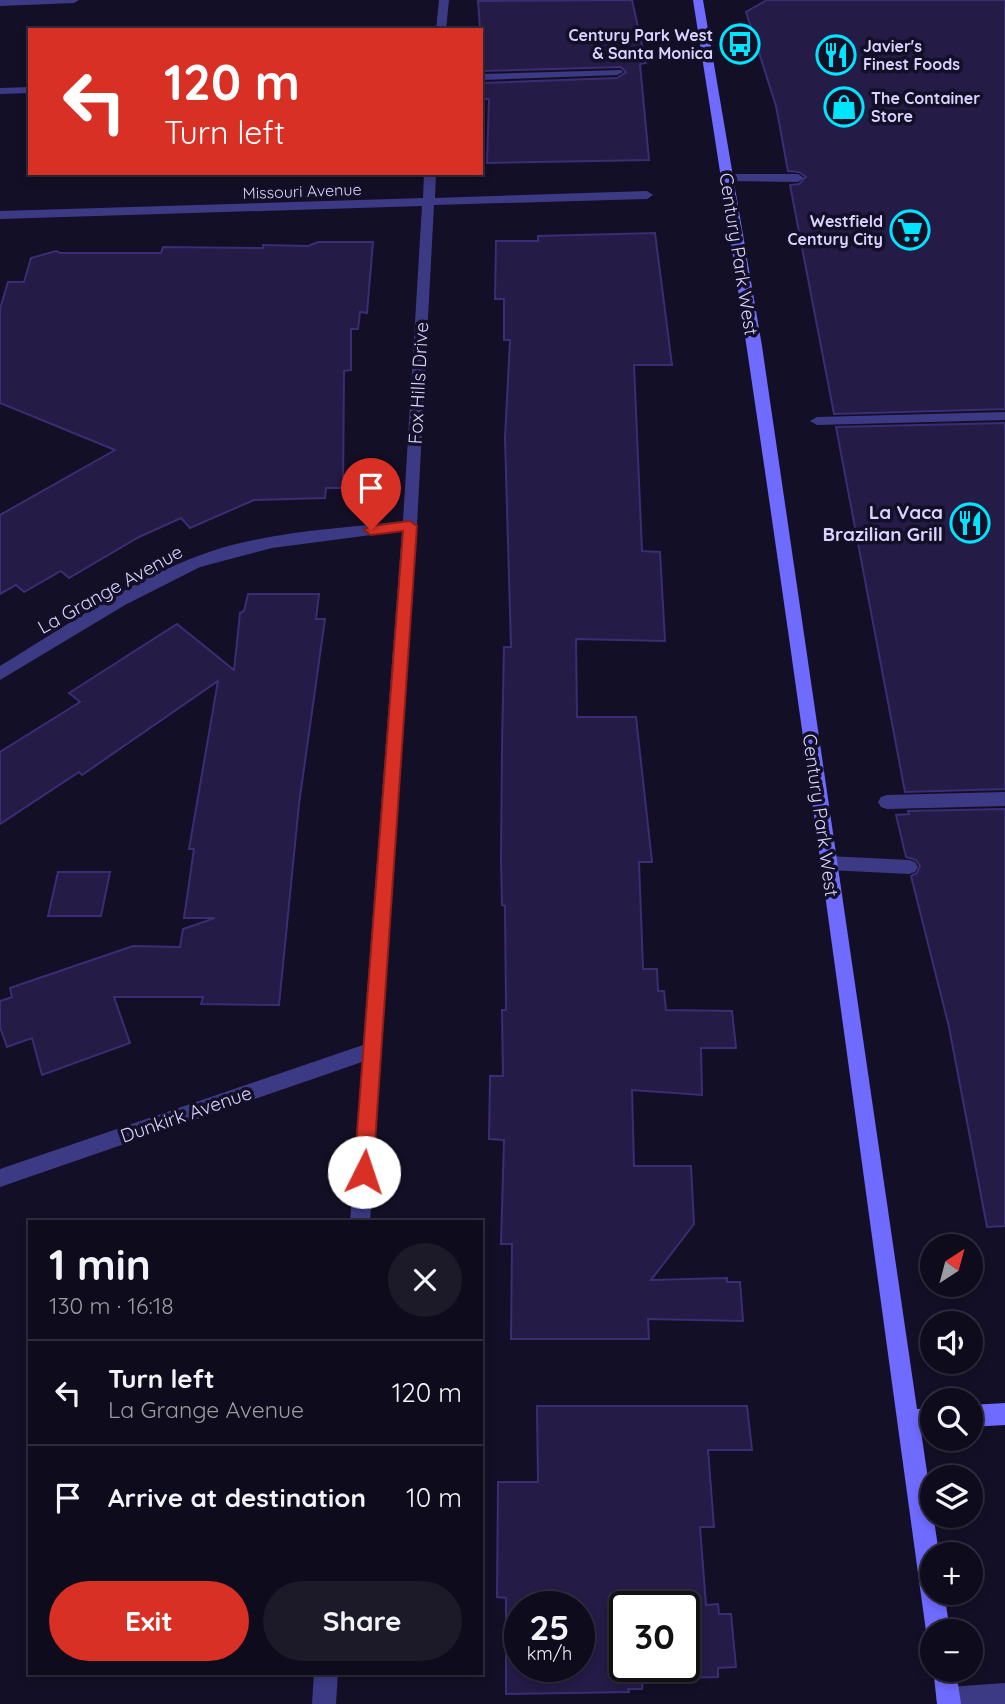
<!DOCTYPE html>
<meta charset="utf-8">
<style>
:root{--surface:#0e0b1c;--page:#1c1929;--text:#f1f3f6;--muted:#9b9ba3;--line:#2e2b3b;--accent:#d93025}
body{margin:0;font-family:Quicksand,sans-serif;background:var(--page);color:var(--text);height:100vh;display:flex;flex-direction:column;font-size:26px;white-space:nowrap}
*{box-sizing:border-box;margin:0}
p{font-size:23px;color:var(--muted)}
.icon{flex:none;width:38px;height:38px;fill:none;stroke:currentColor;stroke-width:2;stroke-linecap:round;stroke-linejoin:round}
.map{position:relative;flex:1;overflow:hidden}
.side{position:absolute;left:28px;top:1220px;width:455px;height:455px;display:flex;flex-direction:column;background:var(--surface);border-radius:0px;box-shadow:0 4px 10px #0003,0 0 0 2px var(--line)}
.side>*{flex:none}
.banner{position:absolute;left:28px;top:28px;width:455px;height:147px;border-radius:0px;box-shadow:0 4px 10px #0003,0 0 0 2px var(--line);background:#d93025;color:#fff;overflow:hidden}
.needle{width:46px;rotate:36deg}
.fabs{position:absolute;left:920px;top:1234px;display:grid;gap:14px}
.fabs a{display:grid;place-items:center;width:63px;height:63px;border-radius:50%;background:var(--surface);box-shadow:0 4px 10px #0003,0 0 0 2px var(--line);font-size:35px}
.speed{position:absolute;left:504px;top:1591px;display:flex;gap:14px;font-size:35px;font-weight:700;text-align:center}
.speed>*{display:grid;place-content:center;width:91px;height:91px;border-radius:50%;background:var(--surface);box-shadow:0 4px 10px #0003,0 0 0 2px var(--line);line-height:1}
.speed small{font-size:18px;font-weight:400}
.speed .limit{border:4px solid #111;border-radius:10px;background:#fff;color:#111}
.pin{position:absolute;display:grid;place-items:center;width:60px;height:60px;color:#fff;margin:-72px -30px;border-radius:50% 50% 50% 0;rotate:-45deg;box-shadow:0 0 7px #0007}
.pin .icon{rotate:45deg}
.me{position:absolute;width:77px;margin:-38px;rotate:4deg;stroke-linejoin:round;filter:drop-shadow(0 0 5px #0008)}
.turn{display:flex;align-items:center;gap:24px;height:147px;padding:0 21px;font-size:32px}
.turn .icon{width:91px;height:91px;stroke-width:2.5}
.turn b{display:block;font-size:49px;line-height:60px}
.round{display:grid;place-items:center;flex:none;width:74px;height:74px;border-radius:37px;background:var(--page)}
.headline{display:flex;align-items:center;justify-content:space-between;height:119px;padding:0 21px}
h1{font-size:42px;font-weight:800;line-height:52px}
.button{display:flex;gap:14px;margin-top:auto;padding:14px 21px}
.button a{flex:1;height:80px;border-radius:42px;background:var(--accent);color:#fff;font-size:28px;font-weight:800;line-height:80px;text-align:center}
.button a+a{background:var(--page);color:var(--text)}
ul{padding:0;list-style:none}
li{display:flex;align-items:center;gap:21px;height:105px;padding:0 21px;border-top:2px solid var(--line)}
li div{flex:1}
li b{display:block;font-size:26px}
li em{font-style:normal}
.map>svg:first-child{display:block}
.building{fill:#241b47;stroke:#3b2d73;stroke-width:2;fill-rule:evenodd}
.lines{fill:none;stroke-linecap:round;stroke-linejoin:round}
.lane{fill:#3d3a85;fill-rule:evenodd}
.street{fill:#3d3a85;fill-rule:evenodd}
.secondary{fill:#6f6bff;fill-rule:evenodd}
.route{fill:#d93025;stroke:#8d1f18;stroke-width:2}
.labels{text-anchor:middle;stroke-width:7;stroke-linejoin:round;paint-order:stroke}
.far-poi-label{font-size:16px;font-weight:bold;fill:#d9d4ff;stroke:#130f26;text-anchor:end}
.far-street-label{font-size:16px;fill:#d9d4ff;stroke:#130f26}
.street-label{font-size:19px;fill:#d9d4ff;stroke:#130f26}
.poi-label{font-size:19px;font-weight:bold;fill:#d9d4ff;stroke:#130f26;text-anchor:end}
</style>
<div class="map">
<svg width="1005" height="1704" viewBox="0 0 1005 1704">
<rect width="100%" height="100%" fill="#130f26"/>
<!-- building -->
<g class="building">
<polygon points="632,0 646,63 640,64 649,160 487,163 489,99 482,99 483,83 617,78 626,72 621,67 483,71 478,1"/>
<polygon points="767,0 1005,0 1005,409 834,414 790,185 799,184 806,177 799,172 788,171 776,106 746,12"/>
<polygon points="655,233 672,365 634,365 642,551 660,552 665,641 576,639 577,717 636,717 652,862 639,862 643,969 657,969 658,991 664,991 666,1010 732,1011 736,1048 701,1048 702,1095 632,1090 634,1166 691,1166 694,1224 651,1280 727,1278 727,1282 740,1282 743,1321 648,1319 649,1339 511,1339 512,1244 501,1244 504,1140 489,1139 490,1076 503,1076 502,1010 506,1010 505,906 502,905 501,861 502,748 504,647 511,647 505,438 510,340 504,340 504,299 495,299 496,241 538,241 538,236"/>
<polygon points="318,242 373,242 367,313 360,312 358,329 351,329 351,370 344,371 343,488 326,488 325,498 254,500 190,528 181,518 139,537 69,578 61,571 24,592 16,585 0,594 0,515 115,450 0,403 0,309 8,282 24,282 31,258 56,251 60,253 161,253 163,247 263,248 263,245 308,246"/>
<polygon points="1005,423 1005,789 905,792 836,427"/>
<polygon points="248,594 319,594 316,619 325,619 299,804 279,1005 201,1004 203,997 114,997 130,1043 42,1075 32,1038 7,1047 0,1027 0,1001 12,997 10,988 133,946 180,947 183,929 215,918 184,918 194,849 189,849 218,681 82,775 79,772 0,824 0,752 80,702 69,693 177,624 234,670 240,613 244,611"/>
<polygon points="1005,809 1005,1226 987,1227 949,1027 911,876 917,873 920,866 916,860 906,857 896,815 909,814 908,811"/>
<polygon points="58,872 110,872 101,916 48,916"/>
<path d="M537 1406H747L752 1450H708L714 1527H700L706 1605 718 1604 719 1614H731L736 1667 718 1668V1677L643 1679 642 1689H628L629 1692 506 1694V1598L497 1597 498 1482H538ZM520 1606H579V1666H520ZM625 1606H684V1666H625Z"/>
</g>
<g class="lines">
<!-- lane -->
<g class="lane">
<polygon points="621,70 623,72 617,75 481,80 481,74"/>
<polygon points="30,87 30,93 0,94 0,88"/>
<polygon points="727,174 798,174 804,178 798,182 723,181 723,175"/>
<polygon points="828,856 909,860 915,862 918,867 915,872 909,874 828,870 822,868 819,863 822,858"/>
<polygon points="1005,1683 1005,1704 938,1704 936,1699 939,1690 948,1687"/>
</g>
<!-- street -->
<g class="street">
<polygon points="0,0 79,0 74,3 0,6"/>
<polygon points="439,0 449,0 446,30 436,30"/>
<path d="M424 173H436L435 198 647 191 653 195 647 199 434 205 417 525 370 1222H350L362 1062 0 1187V1169L363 1045 402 531 272 548 200 567 125 605 0 680V666C68 625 136 576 212 551 273 531 339 529 403 521L422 206 0 219V211L423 198Z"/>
<polygon points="1005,412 1005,420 817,425 810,421 817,417"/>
<polygon points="1005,792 1005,806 887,809 881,807 878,802 881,797 887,795"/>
<polygon points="314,1673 338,1673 336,1704 312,1704"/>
</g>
<!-- secondary -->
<g class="secondary">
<path d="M693 0H703L762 346 917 1409 933 1408V1430L921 1431 939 1554H933V1592H944L950 1631H933V1641L926 1631C851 1088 780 542 693 0Z"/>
<polygon points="1005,1403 1005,1425 971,1427 971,1405"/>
<polygon points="933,1668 956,1670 961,1704 937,1704"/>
</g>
</g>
<!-- route -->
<polygon class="route" points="410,521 417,526 373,1172 370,1179 364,1181 357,1179 354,1172 403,531 371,535 364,530 371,526"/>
<!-- icons -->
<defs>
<g id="bus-ring" transform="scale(2.0125)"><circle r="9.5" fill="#130f26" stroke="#00e5ff" stroke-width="1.5"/><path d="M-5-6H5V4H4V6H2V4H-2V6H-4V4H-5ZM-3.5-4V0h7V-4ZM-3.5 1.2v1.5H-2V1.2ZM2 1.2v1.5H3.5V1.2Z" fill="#00e5ff"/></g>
<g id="restaurant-ring" transform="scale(2.0125)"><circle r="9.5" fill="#130f26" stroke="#00e5ff" stroke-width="1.5"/><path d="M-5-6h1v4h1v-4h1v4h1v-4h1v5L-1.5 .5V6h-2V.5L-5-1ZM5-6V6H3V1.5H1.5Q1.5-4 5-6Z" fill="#00e5ff"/></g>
<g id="shop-ring" transform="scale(2.0125)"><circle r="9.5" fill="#130f26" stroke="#00e5ff" stroke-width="1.5"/><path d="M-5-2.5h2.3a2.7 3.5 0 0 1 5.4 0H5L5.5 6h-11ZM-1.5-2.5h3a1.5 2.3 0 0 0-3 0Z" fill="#00e5ff"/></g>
<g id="supermarket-ring" transform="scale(2.0125)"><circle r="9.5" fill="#130f26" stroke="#00e5ff" stroke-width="1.5"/><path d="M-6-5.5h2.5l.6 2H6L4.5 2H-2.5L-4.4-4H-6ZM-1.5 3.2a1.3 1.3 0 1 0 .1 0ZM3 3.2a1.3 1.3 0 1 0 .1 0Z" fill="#00e5ff"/></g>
</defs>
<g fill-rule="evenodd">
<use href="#bus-ring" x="740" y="44"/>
<use href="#restaurant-ring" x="836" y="55"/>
<use href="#shop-ring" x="844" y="107"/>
<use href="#supermarket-ring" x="910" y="230"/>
<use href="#restaurant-ring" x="970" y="523"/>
</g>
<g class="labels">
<!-- far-poi labels -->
<g class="far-poi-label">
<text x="713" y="41">Century Park West<tspan x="713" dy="18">&amp; Santa Monica</tspan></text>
<text x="863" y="52" text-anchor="start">Javier's<tspan x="863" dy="18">Finest Foods</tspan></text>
<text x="871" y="104" text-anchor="start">The Container<tspan x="871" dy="18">Store</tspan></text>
<text x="883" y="227">Westfield<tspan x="883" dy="18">Century City</tspan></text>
</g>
<!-- far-street labels -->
<g class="far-street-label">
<text transform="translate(302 191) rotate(-2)" y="6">Missouri Avenue</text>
</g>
<!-- street labels -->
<g class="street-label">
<text transform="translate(739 254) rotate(81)" y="7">Century Park West</text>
<text transform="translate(418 383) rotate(-87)" y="7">Fox Hills Drive</text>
<text transform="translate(110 589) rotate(-29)" y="7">La Grange Avenue</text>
<text transform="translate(821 815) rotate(82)" y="7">Century Park West</text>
<text transform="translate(186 1114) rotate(-19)" y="7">Dunkirk Avenue</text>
</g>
<!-- poi labels -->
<g class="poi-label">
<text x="943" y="519">La Vaca<tspan x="943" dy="22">Brazilian Grill</tspan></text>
</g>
</g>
</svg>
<div class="fabs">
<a><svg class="needle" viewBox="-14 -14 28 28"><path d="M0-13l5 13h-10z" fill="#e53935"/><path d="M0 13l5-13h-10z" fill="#9b9ba3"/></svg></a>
<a><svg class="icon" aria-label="sound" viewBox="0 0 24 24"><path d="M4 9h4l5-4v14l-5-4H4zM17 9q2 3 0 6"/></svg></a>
<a><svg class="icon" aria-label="search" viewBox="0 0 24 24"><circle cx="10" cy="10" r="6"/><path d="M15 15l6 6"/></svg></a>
<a><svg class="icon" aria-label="layers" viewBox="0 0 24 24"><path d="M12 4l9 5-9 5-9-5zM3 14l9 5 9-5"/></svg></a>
<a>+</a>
<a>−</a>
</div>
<div class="speed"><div>25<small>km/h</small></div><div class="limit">30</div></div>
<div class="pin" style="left:371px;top:530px;background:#d93025"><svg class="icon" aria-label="arrive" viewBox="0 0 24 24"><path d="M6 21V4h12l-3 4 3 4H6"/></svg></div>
<svg class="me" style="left:364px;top:1172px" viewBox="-20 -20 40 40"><circle r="19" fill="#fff"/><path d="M0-13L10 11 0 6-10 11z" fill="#d93025"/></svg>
<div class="banner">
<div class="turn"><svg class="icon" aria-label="left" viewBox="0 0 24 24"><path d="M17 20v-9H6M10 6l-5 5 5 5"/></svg><div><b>120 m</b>Turn left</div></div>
</div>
<section class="side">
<div class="headline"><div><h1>1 min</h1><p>130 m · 16:18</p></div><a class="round"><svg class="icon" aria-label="close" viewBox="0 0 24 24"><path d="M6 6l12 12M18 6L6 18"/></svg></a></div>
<ul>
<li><svg class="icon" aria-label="left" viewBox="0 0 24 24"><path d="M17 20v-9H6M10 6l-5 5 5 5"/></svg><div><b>Turn left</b><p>La Grange Avenue</p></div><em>120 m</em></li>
<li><svg class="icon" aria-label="arrive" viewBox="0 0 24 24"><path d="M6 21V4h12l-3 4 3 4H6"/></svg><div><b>Arrive at destination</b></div><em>10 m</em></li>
</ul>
<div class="button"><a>Exit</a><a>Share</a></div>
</section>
</div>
